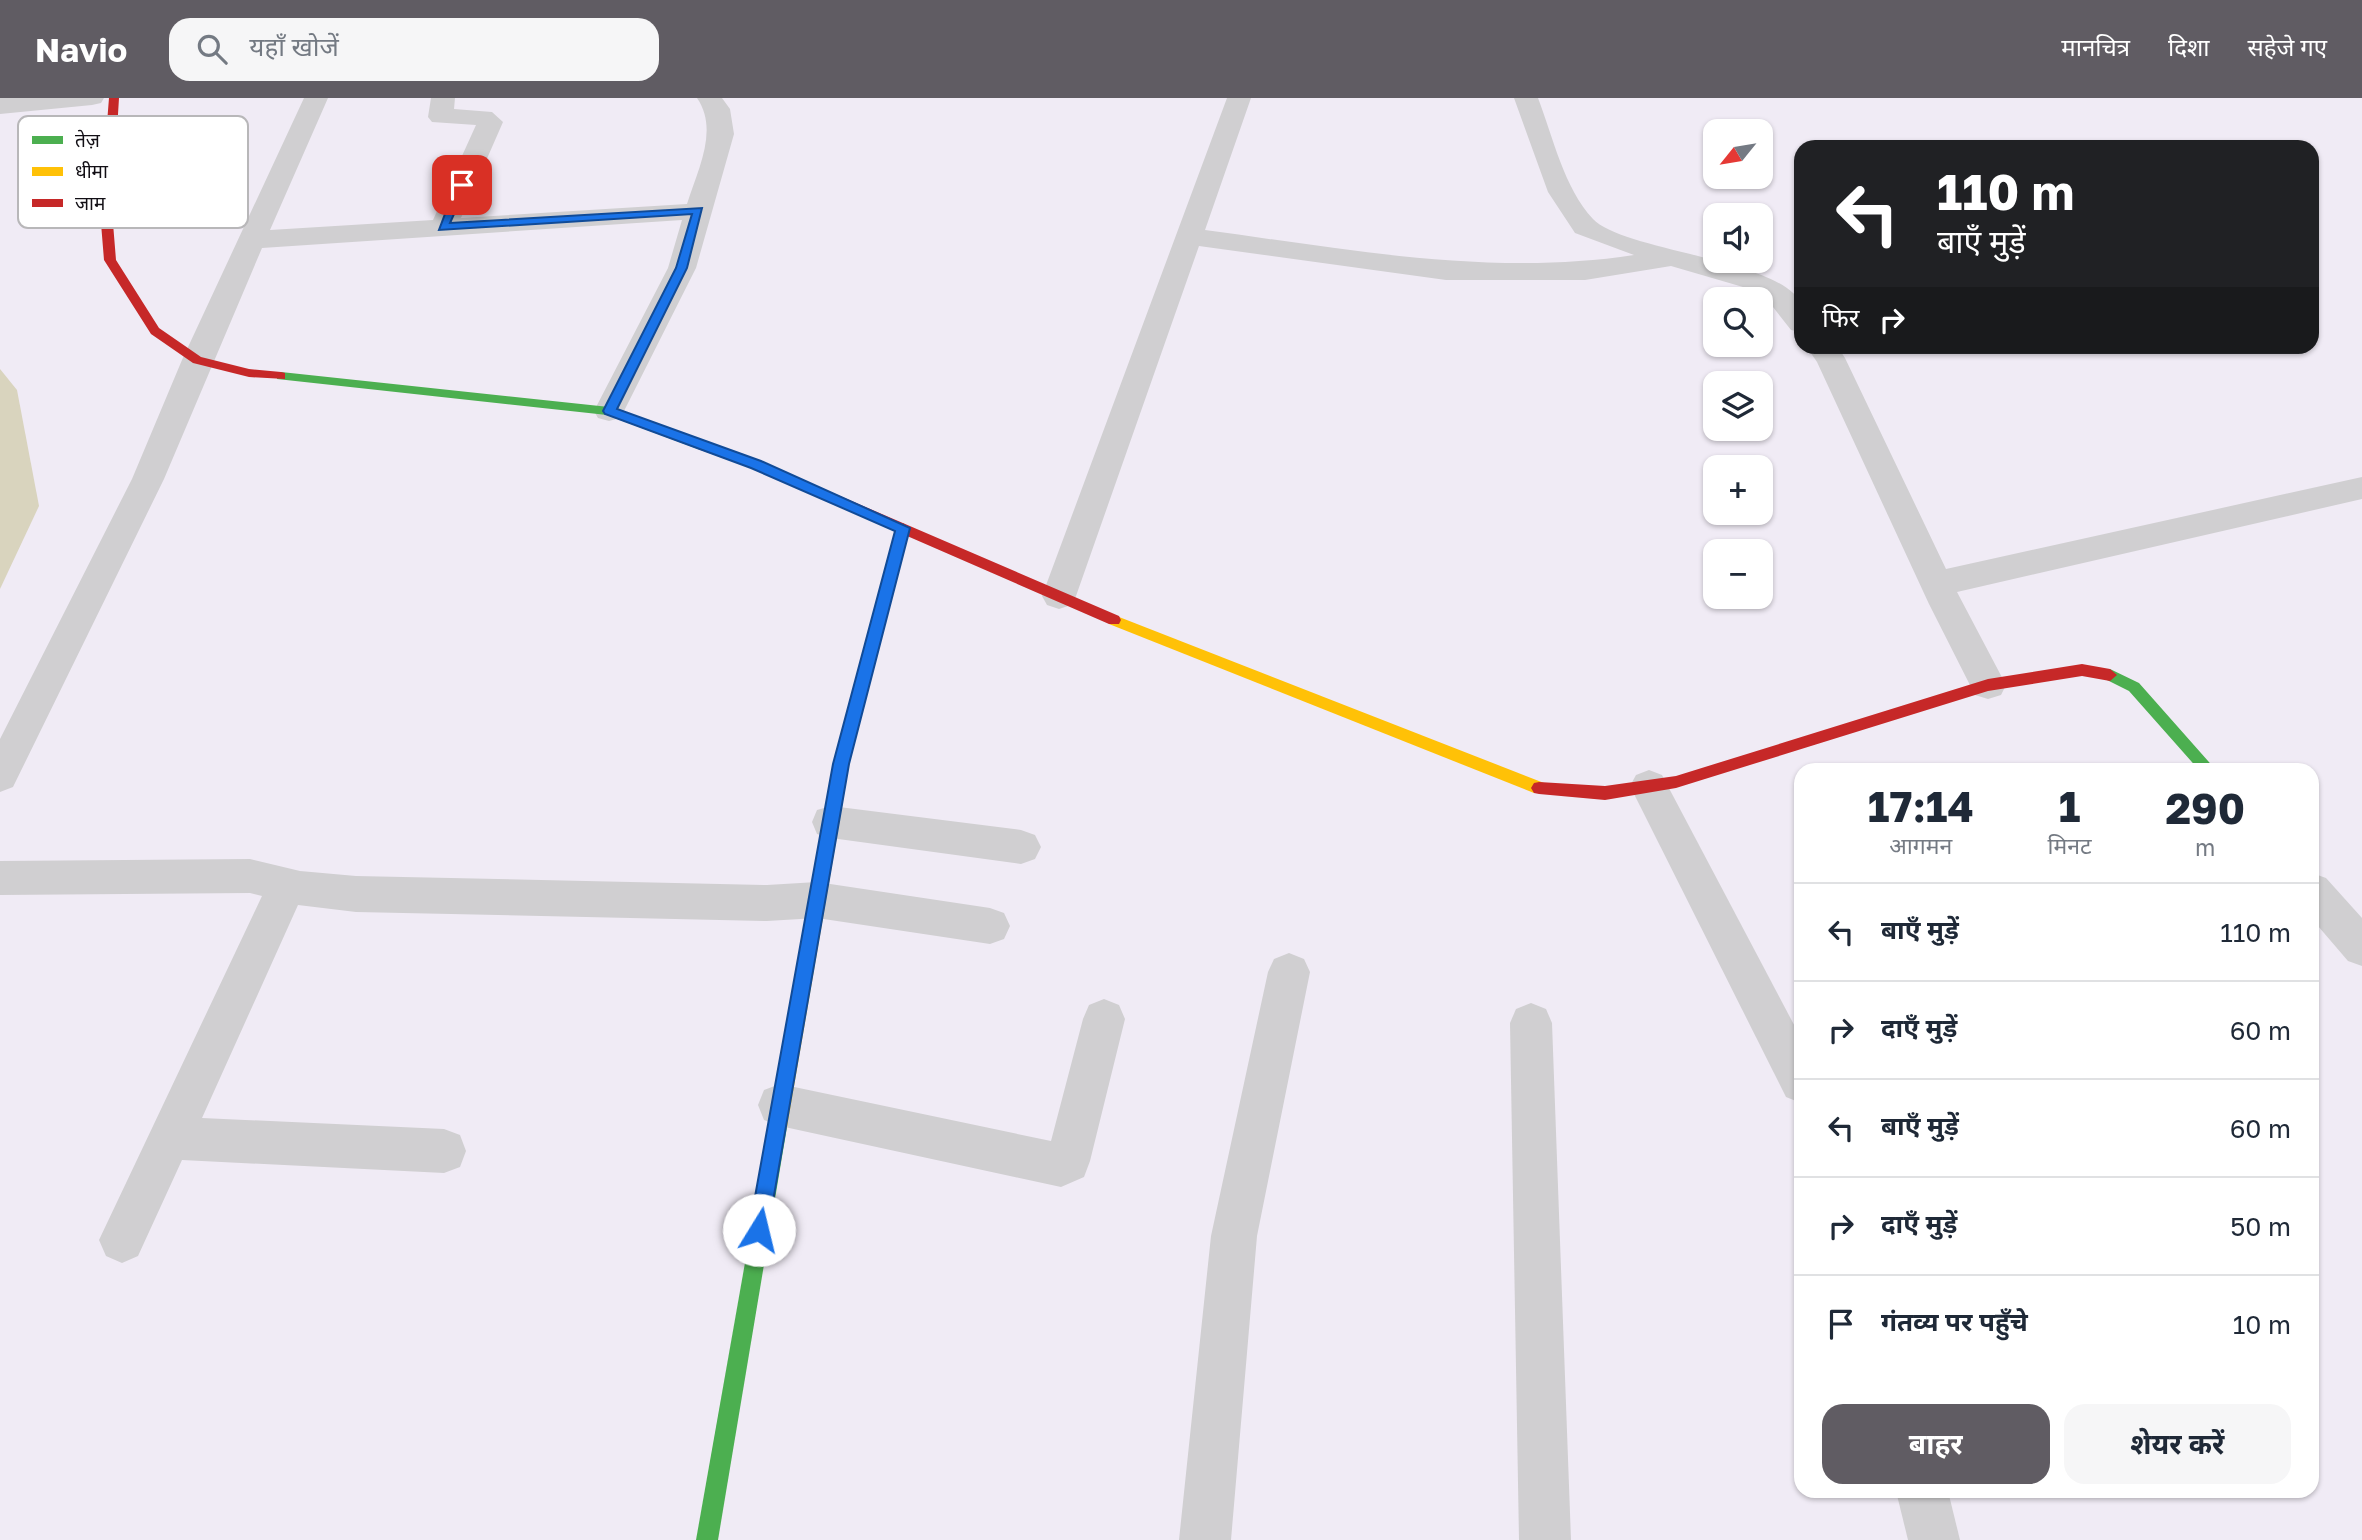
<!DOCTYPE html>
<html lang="hi">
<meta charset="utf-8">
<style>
:root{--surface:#fff;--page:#f6f6f7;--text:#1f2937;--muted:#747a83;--line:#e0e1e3;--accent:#605c63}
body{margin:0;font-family:"Golos Text","Noto Sans Devanagari",sans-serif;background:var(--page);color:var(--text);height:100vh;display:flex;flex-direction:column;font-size:26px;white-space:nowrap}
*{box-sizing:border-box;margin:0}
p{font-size:23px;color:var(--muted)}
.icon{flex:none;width:38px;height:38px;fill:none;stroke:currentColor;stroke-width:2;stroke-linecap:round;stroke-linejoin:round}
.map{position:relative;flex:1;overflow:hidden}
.sheet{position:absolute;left:1794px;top:665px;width:525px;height:735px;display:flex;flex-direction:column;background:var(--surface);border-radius:21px;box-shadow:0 2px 5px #0004}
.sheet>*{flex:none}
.top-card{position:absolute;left:1794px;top:42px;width:525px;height:214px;border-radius:21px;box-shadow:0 2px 5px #0004;background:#202124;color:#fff;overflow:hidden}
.needle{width:46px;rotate:240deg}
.buttons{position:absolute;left:1703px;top:21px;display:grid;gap:14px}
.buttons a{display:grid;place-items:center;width:70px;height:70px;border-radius:14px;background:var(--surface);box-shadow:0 2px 5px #0004;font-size:35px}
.pin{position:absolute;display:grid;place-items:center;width:60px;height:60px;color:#fff;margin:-30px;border-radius:14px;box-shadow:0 4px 10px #0006}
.me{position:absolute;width:77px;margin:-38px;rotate:9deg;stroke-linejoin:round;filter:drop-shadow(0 0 5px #0008)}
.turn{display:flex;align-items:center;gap:24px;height:147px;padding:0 28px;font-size:32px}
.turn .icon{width:91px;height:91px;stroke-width:2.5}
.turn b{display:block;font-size:49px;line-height:60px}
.then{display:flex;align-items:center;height:66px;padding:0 28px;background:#0003;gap:14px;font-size:26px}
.eta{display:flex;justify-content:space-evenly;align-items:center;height:119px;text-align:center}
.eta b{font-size:42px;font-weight:700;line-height:49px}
.button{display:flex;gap:14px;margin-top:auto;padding:14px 28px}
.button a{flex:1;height:80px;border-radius:21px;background:var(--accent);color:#fff;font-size:28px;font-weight:700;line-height:80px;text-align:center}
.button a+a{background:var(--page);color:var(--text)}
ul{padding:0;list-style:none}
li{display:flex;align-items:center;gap:21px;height:98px;padding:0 28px;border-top:2px solid var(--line)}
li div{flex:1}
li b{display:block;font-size:26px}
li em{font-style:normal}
header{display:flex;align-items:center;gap:42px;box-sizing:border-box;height:98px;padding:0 35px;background:var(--accent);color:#fff}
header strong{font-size:33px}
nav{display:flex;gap:38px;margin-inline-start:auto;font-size:24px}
.search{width:490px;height:63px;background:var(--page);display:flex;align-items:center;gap:18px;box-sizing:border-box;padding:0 24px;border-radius:21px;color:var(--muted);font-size:26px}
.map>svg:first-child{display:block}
.green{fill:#d9d4be}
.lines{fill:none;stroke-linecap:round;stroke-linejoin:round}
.street{fill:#d0cfd1;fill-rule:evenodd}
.fast{fill:#4caf50;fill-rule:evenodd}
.slow{fill:#ffc107;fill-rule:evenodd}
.jam{fill:#c62828;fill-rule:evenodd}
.route{fill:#1a73e8;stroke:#114b97;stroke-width:2}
.key{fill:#fff;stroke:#b8b7b9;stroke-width:2}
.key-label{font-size:19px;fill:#120f15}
</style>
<header>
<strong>Navio</strong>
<div class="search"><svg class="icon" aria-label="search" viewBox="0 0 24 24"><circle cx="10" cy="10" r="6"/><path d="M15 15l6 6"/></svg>यहाँ खोजें</div>
<nav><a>मानचित्र</a><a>दिशा</a><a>सहेजे गए</a></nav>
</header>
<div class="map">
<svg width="2362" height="1442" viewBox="0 0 2362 1442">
<rect width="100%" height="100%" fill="#f0ebf5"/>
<!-- green -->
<polygon class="green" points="0,271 17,292 39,408 0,491"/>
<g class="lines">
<!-- street -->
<g class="street">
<polygon points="0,0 104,0 101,5 92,7 0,16"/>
<path d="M304 0H328L270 132 433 122 476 27 432 24 428 19 431 0H455L454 11 492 14 503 24 461 120 687 106C698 71 719 32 697 0H722L730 11 734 36 696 170 624 313 620 320 609 323 598 320 594 313 668 170 682 122 262 150 164 381 13 689 0 694V641L132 381 182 262Z"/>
<path d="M1227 0H1251L1205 132C1347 151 1491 179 1634 157L1575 135 1548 94 1514 0H1538C1553 39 1564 90 1593 121 1622 153 1791 163 1801 208 1803 216 1801 226 1801 234L1791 232 1773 209 1743 189 1671 168 1585 182H1446L1199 148 1076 498 1071 507 1059 511 1047 507 1042 498Z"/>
<polygon points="1806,248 1837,248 1845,260 1946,471 2362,379 2362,401 1957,494 2006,587 2001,597 1988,601 1975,597 1929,506 1817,264"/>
<polygon points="1649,672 1662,677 1801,940 1801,1005 1786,999 1630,688 1636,677"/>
<polygon points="831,708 1021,732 1035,737 1041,749 1035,761 1021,766 831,740 817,736 812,724 817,712"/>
<polygon points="250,761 300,773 356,778 767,787 817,784 990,810 1004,815 1010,828 1004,841 990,846 817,820 767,823 356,814 298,807 202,1020 444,1031 460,1037 466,1053 460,1069 444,1075 182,1062 138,1158 122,1165 106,1158 99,1142 262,798 250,795 0,797 0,763"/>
<polygon points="2312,775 2326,780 2362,820 2362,868 2348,863 2312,821"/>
<polygon points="1289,855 1304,861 1310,874 1257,1138 1231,1442 1179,1442 1211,1138 1268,874 1274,861"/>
<polygon points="1104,901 1119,907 1125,921 1090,1063 1084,1079 1061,1089 780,1028 764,1022 758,1007 764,992 780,986 1051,1043 1083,921 1089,907"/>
<polygon points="1531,905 1546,911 1552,925 1571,1442 1519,1442 1510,925 1516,911"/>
<polygon points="1896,1393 1948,1393 1960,1442 1908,1442"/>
</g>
<!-- fast -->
<g class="fast">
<polygon points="281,274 609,309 708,345 709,348 703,352 698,351 607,317 277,281 277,275"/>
<polygon points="903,425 910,430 849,666 842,709 840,714 828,714 826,709 833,666 896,430"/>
<polygon points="2110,571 2139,585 2216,672 2199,672 2129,593 2105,581 2103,577"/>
<polygon points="778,1020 784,1023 787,1029 718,1442 696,1442 769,1029 772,1023"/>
</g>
<!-- slow -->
<g class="slow">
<polygon points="1114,517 1544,685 1547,690 1544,695 1534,695 1109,526 1107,522"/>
<polygon points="834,702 840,704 842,709 787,1029 784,1035 778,1038 772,1035 769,1029 826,709 828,704"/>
</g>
<!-- jam -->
<g class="jam">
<polygon points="109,0 119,0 112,113 116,162 159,230 201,259 249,271 281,274 285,275 285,281 249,279 193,265 151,236 104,162 100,113"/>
<polygon points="703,344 761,364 1119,518 1121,522 1119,526 1109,526 751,370 698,351 698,345"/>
<polygon points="2082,566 2110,571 2117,577 2110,583 2082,578 1988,593 1676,690 1605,702 1539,696 1534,695 1531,690 1534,685 1539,684 1605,688 1676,678 1988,581"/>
</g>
</g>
<!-- route -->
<polygon class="route" points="462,84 467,87 450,125 702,110 687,170 617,311 761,363 910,430 849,666 768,1132 766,1139 759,1142 752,1139 749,1132 833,666 895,433 751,370 605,316 603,313 676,170 692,116 439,132 456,87"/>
<!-- legend -->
<rect x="18" y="18" width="230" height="112" rx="10" class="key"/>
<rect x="32" y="38" width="31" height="8" fill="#4caf50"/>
<rect x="32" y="69" width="31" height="9" fill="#ffc107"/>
<rect x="32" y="101" width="31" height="8" fill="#c62828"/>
<g class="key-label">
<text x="75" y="49">तेज़</text>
<text x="75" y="80">धीमा</text>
<text x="75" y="112">जाम</text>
</g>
</svg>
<div class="buttons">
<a><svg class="needle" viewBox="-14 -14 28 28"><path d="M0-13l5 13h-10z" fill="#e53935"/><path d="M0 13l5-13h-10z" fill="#747a83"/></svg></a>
<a><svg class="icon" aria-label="sound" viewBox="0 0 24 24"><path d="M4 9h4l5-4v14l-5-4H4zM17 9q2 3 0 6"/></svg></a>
<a><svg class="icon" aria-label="search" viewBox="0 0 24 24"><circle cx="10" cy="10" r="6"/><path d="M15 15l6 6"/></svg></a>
<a><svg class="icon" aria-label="layers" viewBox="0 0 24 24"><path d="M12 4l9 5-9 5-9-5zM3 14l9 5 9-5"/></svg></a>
<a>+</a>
<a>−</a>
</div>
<div class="pin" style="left:462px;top:87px;background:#d93025"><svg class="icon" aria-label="arrive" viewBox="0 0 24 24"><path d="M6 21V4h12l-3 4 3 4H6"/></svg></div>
<svg class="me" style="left:759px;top:1132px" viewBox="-20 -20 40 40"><circle r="19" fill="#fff"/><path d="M0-13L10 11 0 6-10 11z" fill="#1a73e8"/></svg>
<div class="top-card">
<div class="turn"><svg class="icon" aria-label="left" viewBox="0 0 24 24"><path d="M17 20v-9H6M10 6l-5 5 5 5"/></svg><div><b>110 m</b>बाएँ मुड़ें</div></div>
<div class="then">फिर<svg class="icon" aria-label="right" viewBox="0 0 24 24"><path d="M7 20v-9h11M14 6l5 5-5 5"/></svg></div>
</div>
<section class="sheet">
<div class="eta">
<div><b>17:14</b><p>आगमन</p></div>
<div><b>1</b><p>मिनट</p></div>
<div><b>290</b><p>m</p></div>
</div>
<ul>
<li><svg class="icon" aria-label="left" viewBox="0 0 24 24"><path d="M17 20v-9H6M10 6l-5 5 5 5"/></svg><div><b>बाएँ मुड़ें</b></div><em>110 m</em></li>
<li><svg class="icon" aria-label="right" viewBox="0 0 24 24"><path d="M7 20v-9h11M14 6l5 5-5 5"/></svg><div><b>दाएँ मुड़ें</b></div><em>60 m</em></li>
<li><svg class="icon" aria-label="left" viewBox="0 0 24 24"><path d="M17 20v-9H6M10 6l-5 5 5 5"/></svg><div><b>बाएँ मुड़ें</b></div><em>60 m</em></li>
<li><svg class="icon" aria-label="right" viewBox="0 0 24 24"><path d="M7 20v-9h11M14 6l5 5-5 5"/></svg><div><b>दाएँ मुड़ें</b></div><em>50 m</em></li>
<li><svg class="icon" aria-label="arrive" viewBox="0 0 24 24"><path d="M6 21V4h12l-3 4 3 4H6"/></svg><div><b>गंतव्य पर पहुँचे</b></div><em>10 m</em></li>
</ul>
<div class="button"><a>बाहर</a><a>शेयर करें</a></div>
</section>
</div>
